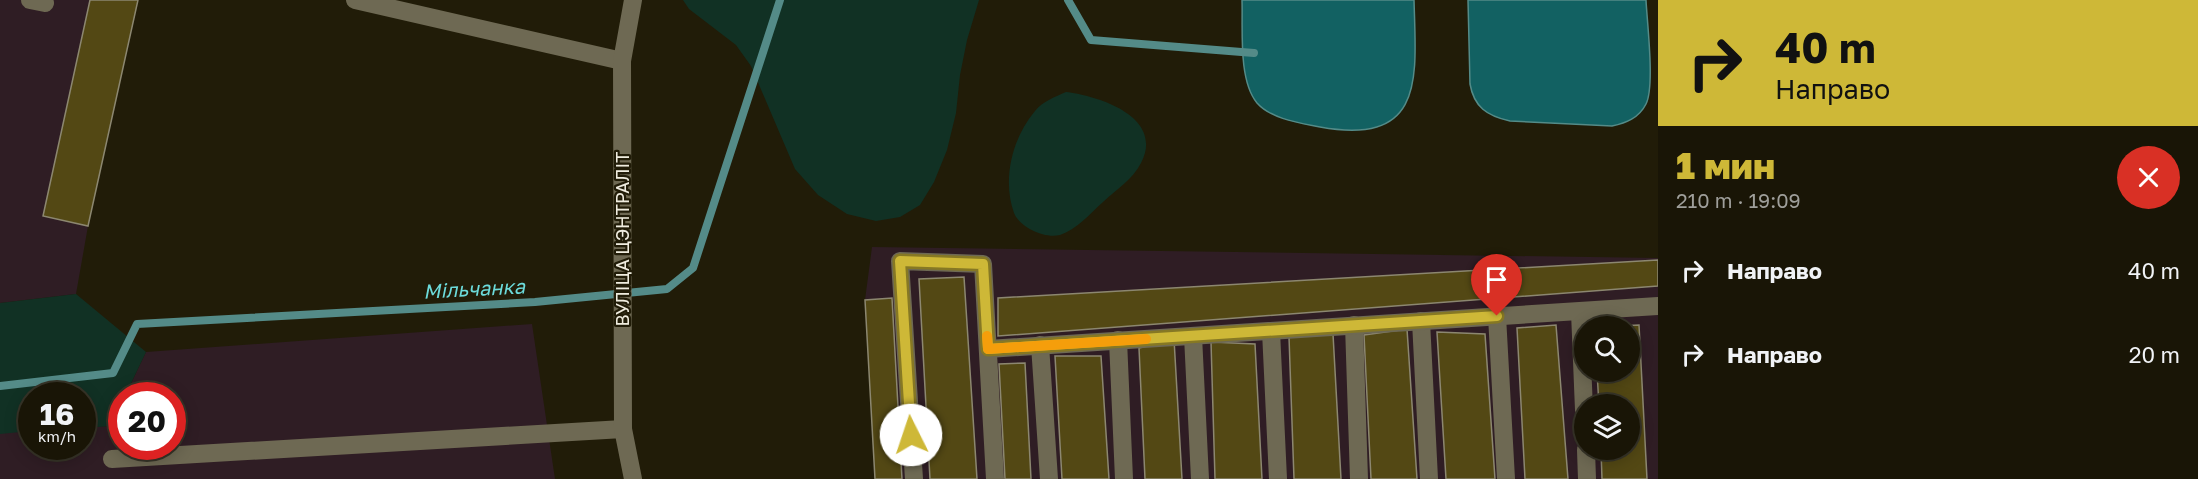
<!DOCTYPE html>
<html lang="ru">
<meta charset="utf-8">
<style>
:root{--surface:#191506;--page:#221e10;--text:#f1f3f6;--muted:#9f9f9b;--line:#373428;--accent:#ceb837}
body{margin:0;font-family:"Golos Text",sans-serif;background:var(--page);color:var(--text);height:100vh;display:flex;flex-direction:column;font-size:22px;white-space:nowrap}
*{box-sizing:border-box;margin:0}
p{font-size:20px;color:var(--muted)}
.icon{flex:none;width:33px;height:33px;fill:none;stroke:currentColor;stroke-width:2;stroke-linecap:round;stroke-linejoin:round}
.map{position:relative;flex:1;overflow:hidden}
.details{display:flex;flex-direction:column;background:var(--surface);width:540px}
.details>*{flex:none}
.banner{background:#ceb837;color:#111;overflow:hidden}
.fabs{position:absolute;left:1574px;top:316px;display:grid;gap:12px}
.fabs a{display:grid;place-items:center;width:66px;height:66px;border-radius:50%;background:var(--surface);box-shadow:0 3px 15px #0003,0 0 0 2px var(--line);font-size:30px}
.speed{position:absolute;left:18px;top:382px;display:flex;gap:12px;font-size:30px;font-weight:700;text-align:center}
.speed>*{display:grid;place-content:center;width:78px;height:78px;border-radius:50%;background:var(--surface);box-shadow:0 3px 15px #0003,0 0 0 2px var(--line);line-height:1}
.speed small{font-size:15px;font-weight:400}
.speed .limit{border:9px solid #d22;background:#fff;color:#111}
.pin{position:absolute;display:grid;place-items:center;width:51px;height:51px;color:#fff;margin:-62px -26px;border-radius:50% 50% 50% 0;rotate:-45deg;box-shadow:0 0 6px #0007}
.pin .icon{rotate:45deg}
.me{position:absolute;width:66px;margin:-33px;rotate:356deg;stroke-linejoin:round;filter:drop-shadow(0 0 4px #0008)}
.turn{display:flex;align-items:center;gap:21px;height:126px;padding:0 18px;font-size:27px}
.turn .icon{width:78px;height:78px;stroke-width:2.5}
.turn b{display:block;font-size:42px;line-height:51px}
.round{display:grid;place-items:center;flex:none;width:63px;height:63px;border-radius:32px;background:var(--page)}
.overview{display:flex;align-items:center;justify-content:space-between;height:102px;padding:0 18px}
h1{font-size:36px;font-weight:800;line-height:45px;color:var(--accent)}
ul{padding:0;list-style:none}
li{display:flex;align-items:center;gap:18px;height:84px;padding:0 18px}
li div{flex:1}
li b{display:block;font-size:22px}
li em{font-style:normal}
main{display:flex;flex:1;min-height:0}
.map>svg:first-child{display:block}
.industrial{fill:#2f1d24;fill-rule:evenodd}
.green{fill:#113124}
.water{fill:#126162;stroke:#548b88;stroke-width:1.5}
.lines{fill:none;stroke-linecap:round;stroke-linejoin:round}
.stream{stroke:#548b88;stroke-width:8}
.building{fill:#534814;stroke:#8c8770;stroke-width:1.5}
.minor{stroke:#6e6953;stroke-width:18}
.route-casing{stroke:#867824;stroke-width:15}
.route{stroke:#ceb837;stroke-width:10}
.slow{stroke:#f59e0b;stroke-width:10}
.labels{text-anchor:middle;stroke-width:4.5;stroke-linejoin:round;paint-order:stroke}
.street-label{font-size:18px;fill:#efecdf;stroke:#211c08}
.water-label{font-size:20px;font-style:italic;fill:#6cdbdb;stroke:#211c08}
</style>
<main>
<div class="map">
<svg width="1658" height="479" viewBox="0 0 1658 479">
<rect width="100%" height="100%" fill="#211c08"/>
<!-- industrial -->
<g class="industrial">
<polygon points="0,0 138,0 88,226 76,294 0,303"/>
<path d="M872 247 1658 258V479H875L865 300ZM1584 327H1629V372H1584ZM1584 405H1629V450H1584Z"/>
<polygon points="532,324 555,479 0,479 0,431 31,430 32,447 82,447 83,427 111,426 121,404 122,447 172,447 172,396 125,396 146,352"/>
</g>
<!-- green -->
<g class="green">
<polygon points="683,0 979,0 967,40 960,75 956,113 947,150 934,182 920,205 900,217 876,221 847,214 818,195 795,169 751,66 736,45 689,9"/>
<path d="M1066 92C1099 96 1165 117 1141 163 1133 179 1116 190 1103 202 1091 213 1076 230 1060 235 1045 239 1020 228 1014 213 1002 180 1012 138 1035 111 1043 101 1055 97 1066 92Z"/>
<polygon points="76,294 146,352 125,396 122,396 121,404 111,426 83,428 82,396 32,396 31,431 0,434 0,303"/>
</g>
<!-- water -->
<g class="water">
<path d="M1242 0H1414C1416 77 1426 146 1320 127 1300 123 1271 119 1257 103 1238 80 1243 29 1242 0Z"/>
<path d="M1468 0H1646C1647 22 1655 86 1646 104 1639 118 1626 123 1612 126L1510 121C1487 116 1474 107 1470 84Z"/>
</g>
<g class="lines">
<!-- stream -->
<g class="stream">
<polyline points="1068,0 1091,40 1254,53"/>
<polyline points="0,386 113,373 137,324 535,302 667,289 693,268 780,0"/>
</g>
</g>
<!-- building -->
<g class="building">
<polygon points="90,0 138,0 88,226 43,216"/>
<polygon points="1658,260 1658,286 998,336 998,298"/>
<polygon points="964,277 977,479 930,479 919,279"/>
<polygon points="892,298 902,479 875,479 865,300"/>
<polygon points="1556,325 1568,479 1525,479 1517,328"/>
<polygon points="1639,325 1647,479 1602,479 1601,450 1629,450 1629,405 1599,405 1597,372 1629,372 1629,327 1595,327"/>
<polygon points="1407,329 1417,479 1371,479 1364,335"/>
<polygon points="1437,332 1485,334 1495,479 1446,479"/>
<polygon points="1333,334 1341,479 1294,479 1289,337"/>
<polygon points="1174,339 1182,479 1145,479 1139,348"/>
<polygon points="1211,342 1255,344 1262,479 1215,479"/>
<polygon points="1055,356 1101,356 1109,479 1062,479"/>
<polygon points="1025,363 1031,479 1005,479 999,364"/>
</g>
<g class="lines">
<!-- minor -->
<g class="minor">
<polyline points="30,0 45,3"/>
<polyline points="355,0 622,61"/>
<polyline points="1580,312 1584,410"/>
<polyline points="1497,316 1506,479"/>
<polyline points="1421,321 1429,479"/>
<polyline points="1354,325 1359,479"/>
<polyline points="1271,331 1278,479"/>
<polyline points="1193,336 1200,479"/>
<polyline points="1118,340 1124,479"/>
<polyline points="1040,345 1049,479"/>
<polyline points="988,349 1658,306"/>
<polyline points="1586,450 1587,479"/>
<polyline points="112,459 623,429"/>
<polyline points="633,479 623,429 622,61 633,0"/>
<polyline points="914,479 900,261 983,264 995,479"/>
</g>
</g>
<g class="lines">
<!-- route casing -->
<g class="route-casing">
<polyline id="route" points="911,435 900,261 983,264 988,349 1497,316"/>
</g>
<!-- route -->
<use href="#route" class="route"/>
<!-- slow -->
<polyline class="slow" points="987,336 988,349 1146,339"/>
</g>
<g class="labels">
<!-- street labels -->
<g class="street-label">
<text transform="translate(623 239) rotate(-90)" y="6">ВУЛІЦА ЦЭНТРАЛІТ</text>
</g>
<!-- water labels -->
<g class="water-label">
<text transform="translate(474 289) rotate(-3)" y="7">Мільчанка</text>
</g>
</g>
</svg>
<div class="fabs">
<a><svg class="icon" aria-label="search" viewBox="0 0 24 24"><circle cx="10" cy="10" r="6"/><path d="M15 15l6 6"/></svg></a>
<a><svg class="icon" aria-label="layers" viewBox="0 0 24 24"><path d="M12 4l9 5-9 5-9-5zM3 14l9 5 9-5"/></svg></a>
</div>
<div class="speed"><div>16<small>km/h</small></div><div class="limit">20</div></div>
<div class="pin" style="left:1497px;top:316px;background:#d93025"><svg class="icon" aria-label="arrive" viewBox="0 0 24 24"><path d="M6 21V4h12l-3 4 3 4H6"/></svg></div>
<svg class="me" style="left:911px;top:435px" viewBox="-20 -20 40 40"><circle r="19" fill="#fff"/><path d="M0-13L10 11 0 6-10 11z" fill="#ceb837"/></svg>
</div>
<section class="details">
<div class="banner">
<div class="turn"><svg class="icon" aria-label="right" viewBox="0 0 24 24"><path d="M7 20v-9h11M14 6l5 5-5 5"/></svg><div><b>40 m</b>Направо</div></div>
</div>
<div class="overview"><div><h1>1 мин</h1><p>210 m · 19:09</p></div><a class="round" style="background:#d93025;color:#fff"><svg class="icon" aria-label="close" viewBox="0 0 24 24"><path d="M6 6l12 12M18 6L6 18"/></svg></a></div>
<ul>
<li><svg class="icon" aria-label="right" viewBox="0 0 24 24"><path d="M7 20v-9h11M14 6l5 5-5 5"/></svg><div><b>Направо</b></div><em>40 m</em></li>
<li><svg class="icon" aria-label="right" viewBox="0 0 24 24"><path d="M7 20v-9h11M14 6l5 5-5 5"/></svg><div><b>Направо</b></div><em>20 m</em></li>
</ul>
</section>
</main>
